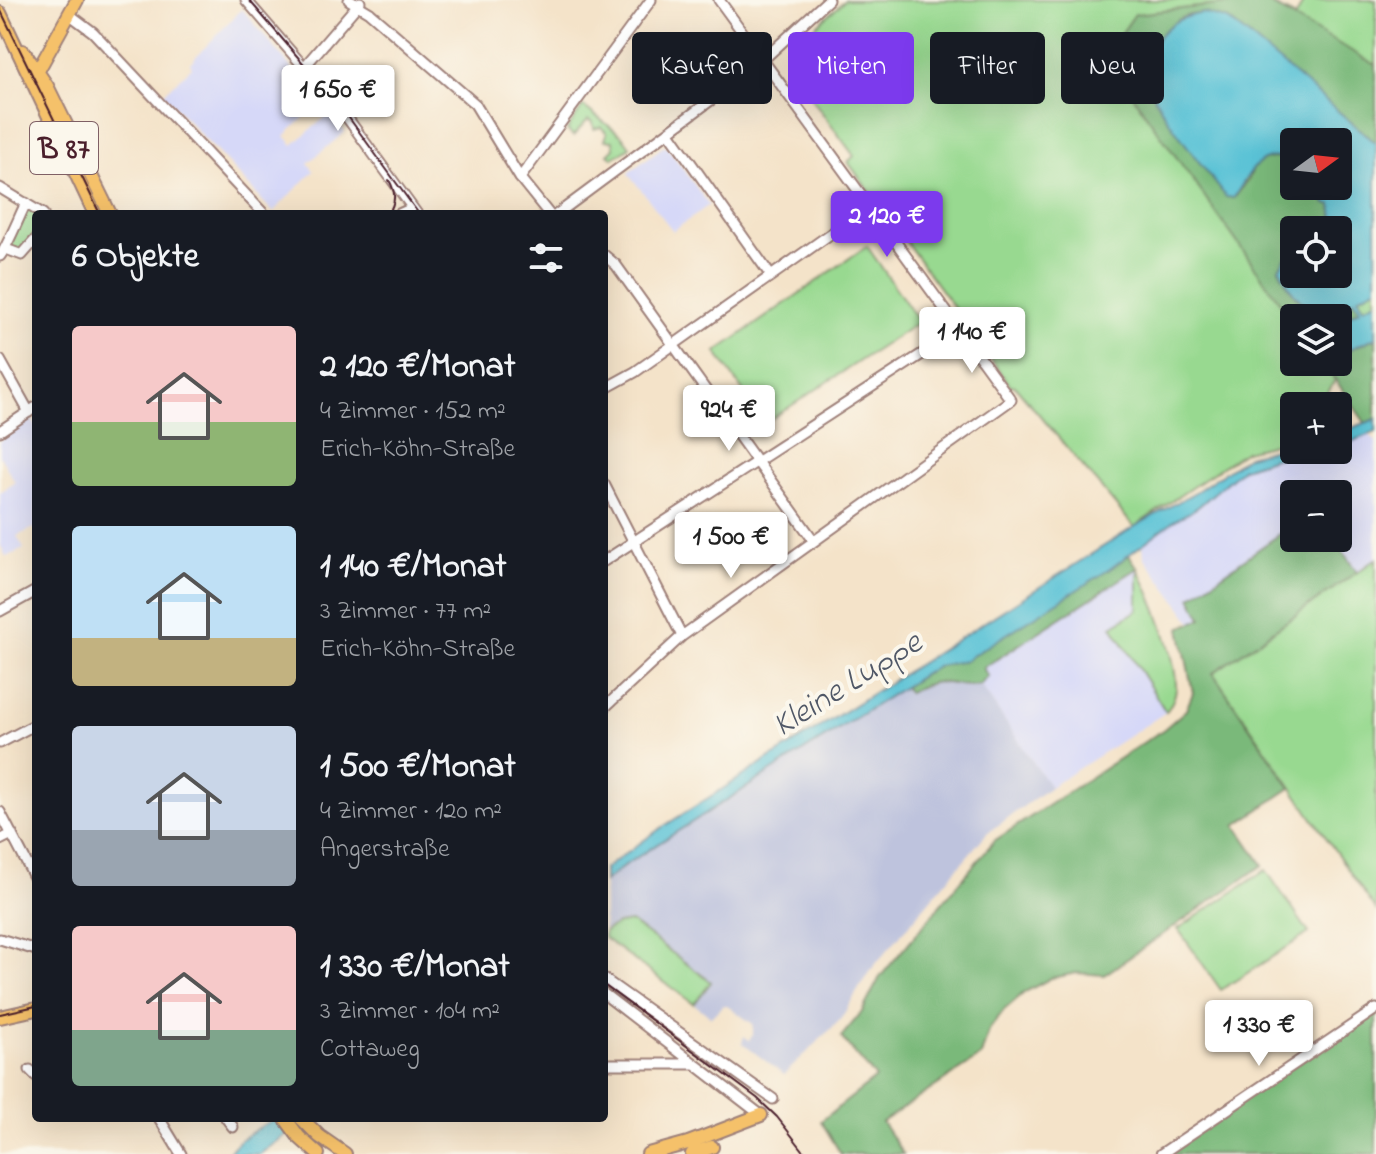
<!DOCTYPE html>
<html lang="de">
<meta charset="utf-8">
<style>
body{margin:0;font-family:"Indie Flower",sans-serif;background:#20242c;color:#f1f3f6;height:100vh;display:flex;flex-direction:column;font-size:30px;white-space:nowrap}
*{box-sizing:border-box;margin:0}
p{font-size:26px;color:#9ea1a6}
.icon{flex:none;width:44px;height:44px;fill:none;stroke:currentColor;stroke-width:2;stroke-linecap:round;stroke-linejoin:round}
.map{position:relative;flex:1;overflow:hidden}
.panel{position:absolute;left:32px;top:210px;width:576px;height:912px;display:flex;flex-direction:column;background:#171b24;border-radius:8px;box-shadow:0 8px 32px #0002}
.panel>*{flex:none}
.top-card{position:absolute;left:632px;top:32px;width:624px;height:72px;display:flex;gap:16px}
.needle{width:52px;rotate:75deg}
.tools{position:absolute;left:1280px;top:128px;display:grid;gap:16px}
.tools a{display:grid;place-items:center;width:72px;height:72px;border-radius:8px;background:#171b24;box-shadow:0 8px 32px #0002;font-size:40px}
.price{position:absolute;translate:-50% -68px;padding:0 18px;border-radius:8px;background:#fff;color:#222;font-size:26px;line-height:52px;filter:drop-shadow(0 2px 4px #0008)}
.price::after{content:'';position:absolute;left:50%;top:48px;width:24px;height:18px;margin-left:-12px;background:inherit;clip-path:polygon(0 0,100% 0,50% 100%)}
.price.selected{background:#7c3aed;color:#fff}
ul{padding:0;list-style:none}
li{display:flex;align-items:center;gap:24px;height:200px;padding:0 40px}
li span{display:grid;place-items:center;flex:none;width:224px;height:160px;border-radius:8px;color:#555}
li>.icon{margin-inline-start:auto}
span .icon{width:96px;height:96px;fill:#fffc;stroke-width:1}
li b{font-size:34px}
h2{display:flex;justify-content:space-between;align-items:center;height:96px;padding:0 40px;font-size:34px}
.chip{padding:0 28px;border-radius:8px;background:#171b24;box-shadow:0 8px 32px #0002;font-size:28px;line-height:72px}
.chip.selected{background:#7c3aed;color:#fff}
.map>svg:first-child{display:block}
.built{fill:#d6d8f8}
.industrial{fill:#bec3dd}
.green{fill:#98d990;stroke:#717c5e;stroke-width:2;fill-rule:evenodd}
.forest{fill:#7ab97a;stroke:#626c52;stroke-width:2}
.water{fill:#5ac2d6;stroke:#527080;stroke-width:2}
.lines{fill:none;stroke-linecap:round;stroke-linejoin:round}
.minor-casing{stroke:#9f817a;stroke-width:13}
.major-casing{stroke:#9f817a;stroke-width:16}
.minor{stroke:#fff;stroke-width:9}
.major{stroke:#f5c16b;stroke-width:12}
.tram{stroke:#4a1f2b;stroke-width:2}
.labels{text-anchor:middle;stroke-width:8;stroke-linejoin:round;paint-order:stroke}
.shield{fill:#fbf7ec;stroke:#7f6065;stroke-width:2}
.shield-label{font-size:30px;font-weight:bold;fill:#4a1f2b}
.water-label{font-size:34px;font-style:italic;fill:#505867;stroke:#fbf7ec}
</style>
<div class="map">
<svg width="1376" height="1154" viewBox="0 0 1376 1154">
<rect width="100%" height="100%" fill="#fbf7ec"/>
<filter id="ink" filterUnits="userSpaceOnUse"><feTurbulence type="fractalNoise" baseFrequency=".0125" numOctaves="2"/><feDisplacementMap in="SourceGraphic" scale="16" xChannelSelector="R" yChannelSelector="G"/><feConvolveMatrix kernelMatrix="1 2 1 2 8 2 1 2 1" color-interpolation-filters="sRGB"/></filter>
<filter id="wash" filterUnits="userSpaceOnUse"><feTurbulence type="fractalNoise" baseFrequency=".006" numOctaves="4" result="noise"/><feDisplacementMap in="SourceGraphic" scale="32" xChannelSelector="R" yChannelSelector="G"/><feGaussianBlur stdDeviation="1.8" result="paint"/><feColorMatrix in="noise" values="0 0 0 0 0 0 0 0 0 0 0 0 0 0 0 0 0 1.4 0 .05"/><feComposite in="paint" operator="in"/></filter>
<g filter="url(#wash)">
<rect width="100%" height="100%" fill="#f4e3c9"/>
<path class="built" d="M242,9L320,102L285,136L293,145L330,113L345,132L308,163L314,171L273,212L163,94L192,67L190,63Z
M664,146L667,147L709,205L673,231L628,173Z
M31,418L36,426V530L34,528L17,536L24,549L6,557L0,544V493L15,482L0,456V440Z
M1370,435L1376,442V559L1357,572L1333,538H1338V494H1294V524L1191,597L1202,619L1193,623L1144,557L1143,544L1172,522L1198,507L1243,468L1277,457L1338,450V447Z
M1129,555L1138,568V610L1113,626L1166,712L1050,787L964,661Z"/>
<path class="industrial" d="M964,661L1050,787L987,833L869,972L840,1020L784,1075L742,1043L744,1036L749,1040L753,1035V1024L727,1006L723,1005L711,1017L694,1004L710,981L631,922L618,924L604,931V882L628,863L937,666Z"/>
<path class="green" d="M845,0H1262L1296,17L1304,0H1376V343L1338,361V318H1294V362H1335L1326,367L1335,380L1320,406H1294V439L1245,451L1134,527L1015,386L1010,385L848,162L854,156L801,84L824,64L801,39ZM1294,142H1338V186H1294ZM1294,230H1338V274H1294Z
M583,106L622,136L630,147L613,158L608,154L614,148L613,141L605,140L607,133L601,127L594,129L593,122L588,120L573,136L567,130Z
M26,203L36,214V239L25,253L6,249Z
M867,246L919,322L765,423L716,352Z
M1376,559V910L1213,673Z
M1138,568C1153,598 1177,655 1176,689C1175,697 1171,705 1166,712L1112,626L1138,610Z
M1266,870L1309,933L1221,990L1178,929Z
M631,922L711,982L694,1004L604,938V931L618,924Z"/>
<path class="forest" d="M1262,0L1376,65V143L1228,20C1193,10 1178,11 1158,43C1149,58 1144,67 1149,84L1234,198L1249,179L1254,165C1267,156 1280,156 1294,163V186H1318L1326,203L1332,204L1335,226L1327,230H1294V252L1285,259L1279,268C1297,305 1315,319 1354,300L1360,310L1338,320L1294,318V322L1105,57L1135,14Z
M1376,337V419L1366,424L1323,362H1338V355Z
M1294,524V538H1333L1357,572L1213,673L1291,788L1236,825L1263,865L1104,975L1077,973L1051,978L1025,992L1004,1010L989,1030L981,1056L882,1122L903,1154H841L821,1121L876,1078L841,1037L862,1012L880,977L994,841L1164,729L1186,710L1193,693L1180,628L1202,618L1191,597Z
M1129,555L1138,568L983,668L988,676L980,685C948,690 944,671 909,693L904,687L937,666L964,661Z
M1376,1010V1154H1161Z"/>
<path class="water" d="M1204,13L1228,20L1245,33L1376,143V288L1358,297L1364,307L1376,301V337L1338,355V320L1360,310L1354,300C1312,317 1299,309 1279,268L1285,259L1294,252V274H1338V230H1327L1335,226L1332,204H1326L1318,186H1338V142H1294V163C1261,145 1249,174 1234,198L1226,197C1207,171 1153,107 1147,79C1144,62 1150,46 1161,34C1173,20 1186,16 1204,13Z
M1376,419V432L1338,447V433Z
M1294,444V450H1321L1277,457L1243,468L1198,507L1172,522L1110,569L964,661L937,666L628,863L604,882V869L661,828L1134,527L1197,491L1248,456Z
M275,1118H309L260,1154H227L241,1139Z"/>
</g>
<g filter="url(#ink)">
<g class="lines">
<g class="minor-casing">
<path id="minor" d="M246,0L343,112L417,214
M349,0L369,12L475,104L520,178L549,214
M69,14L93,32L264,214
M305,66L360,2
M669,132L771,276
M520,178L651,0
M0,188L43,214
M399,214L412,208
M557,214L753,69L828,0
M6,249L22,255L36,239
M604,255L616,265L814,541
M0,256C6,249 20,215 26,203
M0,360L29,412
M604,389L635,372L870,206
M0,431L36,407
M604,484L682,636
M604,561L959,330
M0,611L36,591
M604,708L682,636L1011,400L719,0
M0,743L36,724
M0,812L36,881
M0,840L12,834
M0,939L36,950
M604,979L773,1099
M604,994L761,1115
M604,1064H695
M30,1070L36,1076
M159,1118L181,1154
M226,1118L233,1127
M1161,1154L1376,1009"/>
</g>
<g class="major-casing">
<path id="major" d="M0,13L95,214
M23,51L47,86L110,214
M35,76L77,0
M0,1017L36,1009
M285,1118L299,1137L318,1154
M301,1118L319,1136L345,1154
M648,1154L688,1143L761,1115
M692,1154L712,1147"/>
</g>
<use href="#minor" class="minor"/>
<use href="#major" class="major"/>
<path class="tram" d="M249,0L344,111L419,214
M0,9L100,214
M388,214C396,202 396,192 389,180
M604,985L757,1098L777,1117L806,1154
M0,1014L36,1006"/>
</g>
</g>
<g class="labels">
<rect class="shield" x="30" y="122" width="68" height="52" rx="6"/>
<g class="shield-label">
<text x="64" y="158">B 87</text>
</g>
<g class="water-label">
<text transform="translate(846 682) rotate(-32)" y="12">Kleine Luppe</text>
</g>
</g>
</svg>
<div class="tools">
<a><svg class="needle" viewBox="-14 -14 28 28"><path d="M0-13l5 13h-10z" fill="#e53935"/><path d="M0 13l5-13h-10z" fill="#9ea1a6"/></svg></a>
<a><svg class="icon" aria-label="locate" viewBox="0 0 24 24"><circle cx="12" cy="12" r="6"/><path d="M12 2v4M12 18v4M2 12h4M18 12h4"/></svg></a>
<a><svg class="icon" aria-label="layers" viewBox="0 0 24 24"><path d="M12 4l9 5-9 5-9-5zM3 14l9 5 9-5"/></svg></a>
<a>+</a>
<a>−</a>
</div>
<b class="price" style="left:338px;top:133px">1 650 €</b>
<b class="price selected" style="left:887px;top:259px">2 120 €</b>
<b class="price" style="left:972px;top:375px">1 140 €</b>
<b class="price" style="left:729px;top:453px">924 €</b>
<b class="price" style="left:731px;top:580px">1 500 €</b>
<b class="price" style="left:1259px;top:1068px">1 330 €</b>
<div class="top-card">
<a class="chip">Kaufen</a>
<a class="chip selected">Mieten</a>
<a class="chip">Filter</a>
<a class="chip">Neu</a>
</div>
<section class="panel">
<h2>6 Objekte<svg class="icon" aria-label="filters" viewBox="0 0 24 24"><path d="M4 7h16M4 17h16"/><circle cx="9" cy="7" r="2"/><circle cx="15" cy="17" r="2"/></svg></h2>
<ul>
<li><span style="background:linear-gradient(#f6c9c9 60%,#8fb573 0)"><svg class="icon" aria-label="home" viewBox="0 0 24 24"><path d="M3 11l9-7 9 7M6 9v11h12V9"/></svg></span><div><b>2 120 €/Monat</b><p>4 Zimmer · 152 m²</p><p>Erich-Köhn-Straße</p></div></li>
<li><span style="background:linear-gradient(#bfe0f5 70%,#c2b280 0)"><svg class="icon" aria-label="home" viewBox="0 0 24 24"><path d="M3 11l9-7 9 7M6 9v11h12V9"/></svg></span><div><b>1 140 €/Monat</b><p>3 Zimmer · 77 m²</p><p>Erich-Köhn-Straße</p></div></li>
<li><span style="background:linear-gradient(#c9d6e8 65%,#9aa5b1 0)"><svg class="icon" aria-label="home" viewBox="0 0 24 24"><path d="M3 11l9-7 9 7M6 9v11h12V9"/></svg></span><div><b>1 500 €/Monat</b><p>4 Zimmer · 120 m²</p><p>Angerstraße</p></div></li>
<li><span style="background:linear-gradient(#f6c9c9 65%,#7fa58c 0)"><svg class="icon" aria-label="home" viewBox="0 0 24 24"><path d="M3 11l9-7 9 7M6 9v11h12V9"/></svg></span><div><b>1 330 €/Monat</b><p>3 Zimmer · 104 m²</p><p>Cottaweg</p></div></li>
</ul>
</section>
</div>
